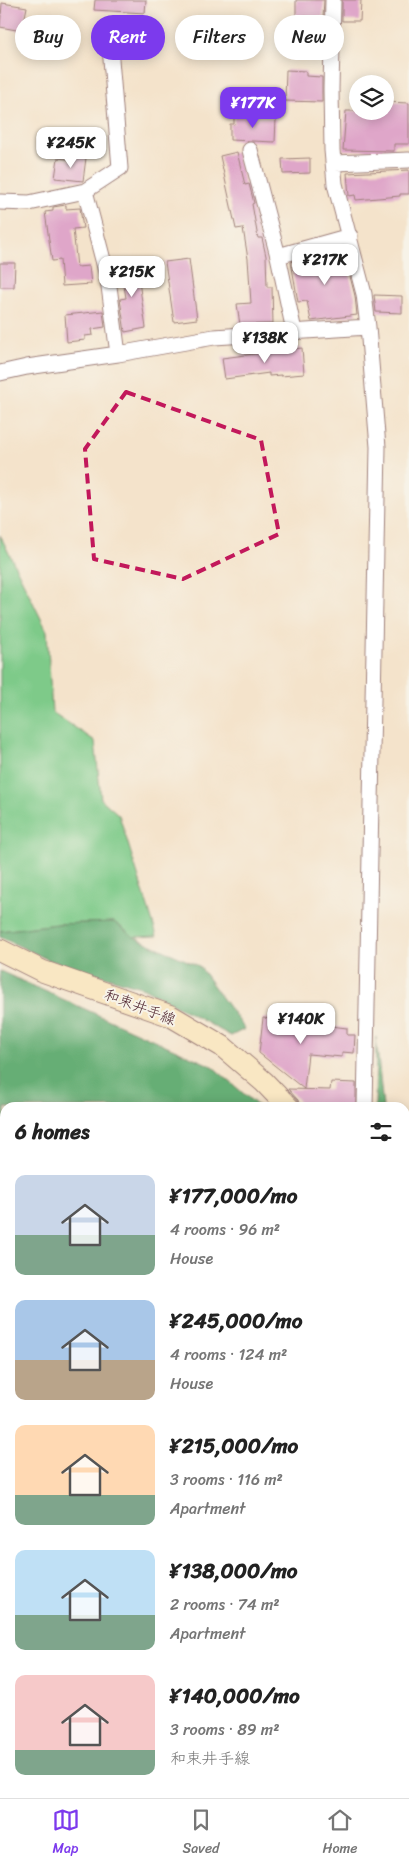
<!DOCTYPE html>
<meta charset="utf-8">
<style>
body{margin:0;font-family:Sriracha,"Klee One",sans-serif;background:#f2f2f2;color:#222;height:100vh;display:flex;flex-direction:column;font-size:19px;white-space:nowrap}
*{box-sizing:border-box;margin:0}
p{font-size:16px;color:#767676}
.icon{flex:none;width:28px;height:28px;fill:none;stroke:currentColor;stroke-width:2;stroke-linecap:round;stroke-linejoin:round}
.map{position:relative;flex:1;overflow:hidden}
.side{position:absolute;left:0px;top:1102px;width:410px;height:696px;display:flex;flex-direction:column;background:#fff;border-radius:15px 15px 0 0;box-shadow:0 2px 12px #0003}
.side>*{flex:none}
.hud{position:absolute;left:15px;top:15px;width:380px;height:45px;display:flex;gap:10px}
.buttons{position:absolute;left:349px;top:75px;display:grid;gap:10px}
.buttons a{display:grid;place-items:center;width:45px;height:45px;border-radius:50%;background:#fff;box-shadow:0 2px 12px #0003;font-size:25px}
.price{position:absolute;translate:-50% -42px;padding:0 11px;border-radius:10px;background:#fff;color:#222;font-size:16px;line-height:32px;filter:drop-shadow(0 1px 2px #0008)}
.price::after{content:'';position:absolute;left:50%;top:30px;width:15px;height:11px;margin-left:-8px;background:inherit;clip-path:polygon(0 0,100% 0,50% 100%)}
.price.selected{background:#7c3aed;color:#fff}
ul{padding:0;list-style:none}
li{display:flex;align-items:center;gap:15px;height:125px;padding:0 15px}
li span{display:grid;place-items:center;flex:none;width:140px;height:100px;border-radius:10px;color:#555}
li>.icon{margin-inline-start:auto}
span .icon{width:60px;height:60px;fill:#fffc;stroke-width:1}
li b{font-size:21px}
h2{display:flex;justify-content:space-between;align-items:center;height:60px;padding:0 15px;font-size:21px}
.chip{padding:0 18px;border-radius:22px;background:#fff;box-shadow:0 2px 12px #0003;font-size:18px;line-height:45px}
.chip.selected{background:#7c3aed;color:#fff}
.tabs{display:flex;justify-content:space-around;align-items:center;height:70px;border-top:1px solid #e0e0e0;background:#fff;font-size:14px;color:#767676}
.tabs a{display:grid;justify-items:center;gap:2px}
.tabs .selected{color:#7c3aed}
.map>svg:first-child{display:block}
.green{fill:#7eca89;stroke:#64745a}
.forest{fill:#66ae75;stroke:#586650}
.building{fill:#dfa6c9}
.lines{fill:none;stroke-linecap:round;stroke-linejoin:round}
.minor-casing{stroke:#9f817b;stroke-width:17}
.secondary-casing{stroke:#9f817b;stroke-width:23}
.minor{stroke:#fff;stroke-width:15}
.secondary{stroke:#f9e7c3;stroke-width:21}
.marked{fill:none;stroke:#c2185b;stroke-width:4;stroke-dasharray:10 6;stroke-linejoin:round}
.labels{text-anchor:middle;stroke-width:4;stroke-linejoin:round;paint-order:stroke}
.street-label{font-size:15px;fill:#4a1f2b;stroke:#f7f3e8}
</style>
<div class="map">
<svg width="409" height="1798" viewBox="0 0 409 1798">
<rect width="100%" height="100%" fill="#f7f3e8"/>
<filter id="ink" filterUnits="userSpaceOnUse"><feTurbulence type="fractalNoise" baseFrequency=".02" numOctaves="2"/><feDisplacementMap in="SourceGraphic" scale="10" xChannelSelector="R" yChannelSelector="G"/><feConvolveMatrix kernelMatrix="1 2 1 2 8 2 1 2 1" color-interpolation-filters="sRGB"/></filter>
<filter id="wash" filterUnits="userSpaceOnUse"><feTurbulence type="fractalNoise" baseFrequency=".0096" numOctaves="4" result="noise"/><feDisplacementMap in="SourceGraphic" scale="20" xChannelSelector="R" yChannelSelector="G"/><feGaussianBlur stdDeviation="1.12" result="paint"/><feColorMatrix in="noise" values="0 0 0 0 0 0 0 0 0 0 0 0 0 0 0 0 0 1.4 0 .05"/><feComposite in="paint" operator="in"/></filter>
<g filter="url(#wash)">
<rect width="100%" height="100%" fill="#f4e3cb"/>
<path class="green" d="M0,535L47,631L52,712L95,741L101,799L119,815L157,936L134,937L114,922L58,924L0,931Z
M0,1401L5,1409V1518L0,1538Z
M0,1607L5,1608V1741L0,1740Z"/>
<path class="forest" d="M114,922L134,937L199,966L245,1029L231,1036L144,988L49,960L0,937V931L58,924Z
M0,971L212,1066L259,1107L5,1108V1409L0,1401Z
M376,1037L383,1107H375Z
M405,1206L409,1214V1317L405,1319Z
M405,1431L409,1446V1798H213L214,1794H405Z"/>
<g id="blocks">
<path class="building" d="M95,0H146L145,13L94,10Z
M296,0H324L323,17L296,16Z
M342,0H361L360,21H342Z
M2,3L27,7L22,31L0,27Z
M286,70L306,71V76L322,77V102L285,101Z
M385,102L409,103V144H394V151L343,150L346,111H385Z
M234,115L276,119L275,142L230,140V124H234Z
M237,152L245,185L249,184L254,203L252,204L258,238H262L266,256L267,287H272L273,324L240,325L237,304L251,303L248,259L243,228L236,229L220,156Z
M74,156L86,158L83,181L55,178L58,158L74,160Z
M310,158V173L283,174L282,159Z
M409,170V194H400V196L356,200L355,195L349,196L347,173Z
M66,205V209L80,208L83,228L73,229L77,267L89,266L91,284L62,286L60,260L52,261L45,212L53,211V207Z
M343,249L355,296L357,315L311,321L307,301L298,302L291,262Z
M138,259L141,274L138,275L146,328L125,332L120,299L126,298L121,267L125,266L124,261Z
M189,259L197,319L174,322L165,262Z
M0,263H15L14,287H0Z
M374,295L402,296V313L376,312Z
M103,311L105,327L92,329L93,335L85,336V340L67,342L65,315Z
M302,348L304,374L281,376V375L269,376V373L225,379L222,358Z
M263,1018L347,1028V1035H355L354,1053L342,1052V1057L308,1054L304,1089L259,1053Z
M331,1082L356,1083V1108H301L298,1100L288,1089L330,1090Z"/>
</g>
</g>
<g filter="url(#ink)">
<use href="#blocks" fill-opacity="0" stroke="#9f817b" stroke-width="1"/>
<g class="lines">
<g class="minor-casing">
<path id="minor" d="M333,0L331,89L332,150L335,184L364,294L368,327L378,447L365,1108
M109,35L120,168L85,191L108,279L118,354
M250,150L278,256L294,331
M335,163L409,160
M0,202L29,203L85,191
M278,256L350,236
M0,373L27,367L118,354L214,337L368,327
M0,1407L5,1414
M297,1798L299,1794"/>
</g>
<g class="secondary-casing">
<path id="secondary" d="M0,950L42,971L171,1016L222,1046L264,1082L289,1108
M405,1377L409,1391"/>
</g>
<use href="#minor" class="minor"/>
<use href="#secondary" class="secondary"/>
</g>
</g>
<path class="marked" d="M126,392L261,440L279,534L183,579L94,559L85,449Z"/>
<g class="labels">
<g class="street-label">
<text transform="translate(140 1007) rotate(21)" y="5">和束井手線</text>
</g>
</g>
</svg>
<div class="buttons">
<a><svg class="icon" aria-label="layers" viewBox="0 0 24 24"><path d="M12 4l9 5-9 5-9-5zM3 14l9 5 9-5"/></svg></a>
</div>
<b class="price selected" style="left:253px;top:129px">¥177K</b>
<b class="price" style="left:71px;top:169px">¥245K</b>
<b class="price" style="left:325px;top:286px">¥217K</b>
<b class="price" style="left:132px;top:298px">¥215K</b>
<b class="price" style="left:265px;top:364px">¥138K</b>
<b class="price" style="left:301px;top:1045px">¥140K</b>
<div class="hud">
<a class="chip">Buy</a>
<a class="chip selected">Rent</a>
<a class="chip">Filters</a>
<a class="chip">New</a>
</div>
<section class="side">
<h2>6 homes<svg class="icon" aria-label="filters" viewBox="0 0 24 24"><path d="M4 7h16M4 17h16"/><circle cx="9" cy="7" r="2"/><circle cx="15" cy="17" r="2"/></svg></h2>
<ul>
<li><span style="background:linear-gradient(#c9d6e8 60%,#7fa58c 0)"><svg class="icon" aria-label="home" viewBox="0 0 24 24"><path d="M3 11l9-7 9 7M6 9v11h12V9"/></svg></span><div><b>¥177,000/mo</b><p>4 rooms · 96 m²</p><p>House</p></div></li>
<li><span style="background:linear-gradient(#a9c7e8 60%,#b9a48a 0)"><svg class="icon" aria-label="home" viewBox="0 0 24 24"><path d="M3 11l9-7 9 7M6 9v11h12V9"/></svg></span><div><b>¥245,000/mo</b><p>4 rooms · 124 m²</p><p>House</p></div></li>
<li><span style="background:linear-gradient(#ffd9b3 70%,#7fa58c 0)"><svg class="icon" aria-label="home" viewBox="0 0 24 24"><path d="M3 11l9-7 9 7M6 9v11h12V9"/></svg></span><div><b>¥215,000/mo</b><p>3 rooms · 116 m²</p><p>Apartment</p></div></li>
<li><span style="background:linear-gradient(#bfe0f5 65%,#7fa58c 0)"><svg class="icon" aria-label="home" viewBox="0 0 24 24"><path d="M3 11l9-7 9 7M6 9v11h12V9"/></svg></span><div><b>¥138,000/mo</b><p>2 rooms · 74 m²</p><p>Apartment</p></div></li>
<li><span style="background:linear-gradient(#f6c9c9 75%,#7fa58c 0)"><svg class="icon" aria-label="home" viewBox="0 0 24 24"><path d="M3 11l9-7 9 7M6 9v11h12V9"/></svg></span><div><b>¥140,000/mo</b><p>3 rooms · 89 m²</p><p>和束井手線</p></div></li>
</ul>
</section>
</div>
<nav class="tabs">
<a class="selected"><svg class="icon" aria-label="map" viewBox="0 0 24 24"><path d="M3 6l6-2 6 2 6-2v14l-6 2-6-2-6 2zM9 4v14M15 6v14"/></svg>Map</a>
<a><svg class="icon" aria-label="saved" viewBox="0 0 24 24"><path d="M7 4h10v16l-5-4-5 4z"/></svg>Saved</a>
<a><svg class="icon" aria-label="home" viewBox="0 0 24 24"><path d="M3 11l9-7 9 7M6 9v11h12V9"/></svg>Home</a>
</nav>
